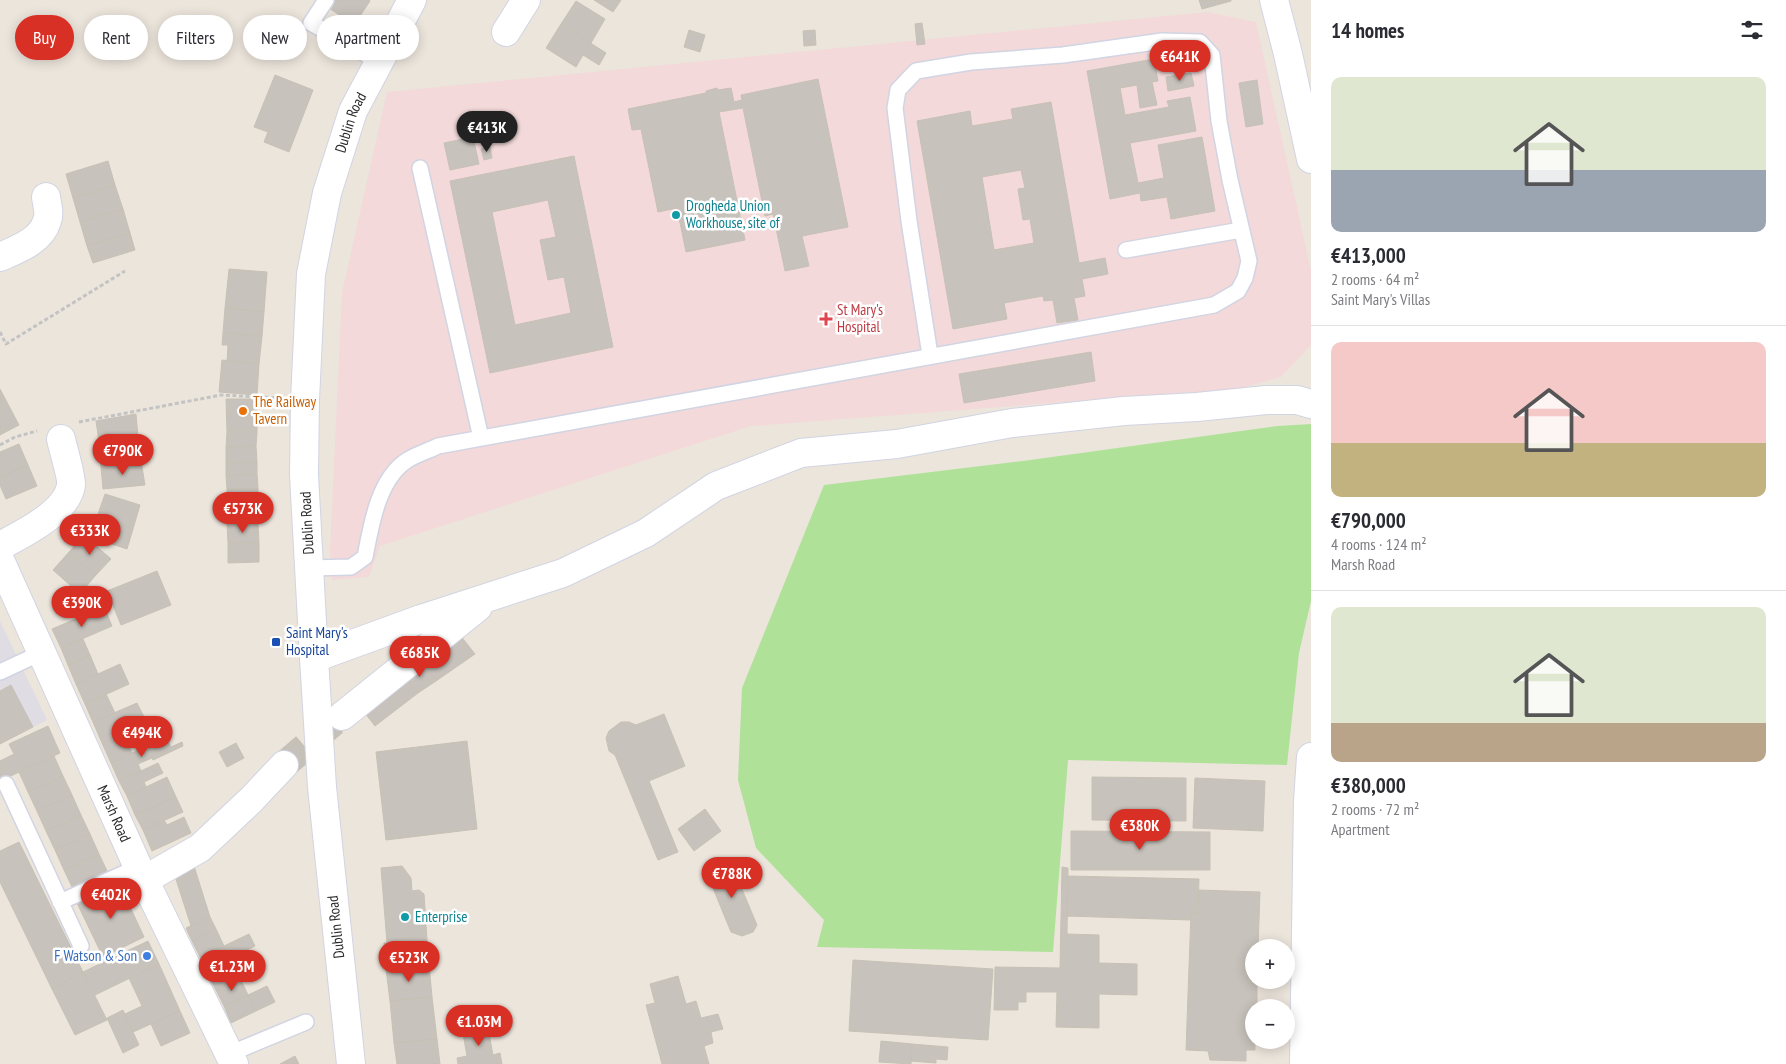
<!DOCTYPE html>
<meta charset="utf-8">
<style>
body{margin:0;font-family:"PT Sans Narrow",sans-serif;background:#f2f2f3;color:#2b2b33;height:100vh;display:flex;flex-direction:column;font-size:19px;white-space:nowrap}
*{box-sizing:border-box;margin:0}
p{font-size:16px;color:#7c7c81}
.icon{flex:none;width:28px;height:28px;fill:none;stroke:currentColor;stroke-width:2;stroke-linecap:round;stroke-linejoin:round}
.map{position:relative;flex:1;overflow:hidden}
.sheet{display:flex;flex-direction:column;background:#fff;width:475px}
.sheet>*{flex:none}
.hud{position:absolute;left:15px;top:15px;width:475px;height:45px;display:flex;gap:10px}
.buttons{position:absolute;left:1245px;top:939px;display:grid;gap:10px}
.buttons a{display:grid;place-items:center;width:50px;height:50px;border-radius:50%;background:#fff;box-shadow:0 2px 12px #0003;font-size:25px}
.price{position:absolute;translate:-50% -42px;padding:0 11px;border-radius:18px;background:#d93025;color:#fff;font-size:16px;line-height:32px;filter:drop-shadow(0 1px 2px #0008)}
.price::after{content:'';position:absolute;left:50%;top:30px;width:15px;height:11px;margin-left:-8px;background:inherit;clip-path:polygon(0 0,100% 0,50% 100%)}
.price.active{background:#222;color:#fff}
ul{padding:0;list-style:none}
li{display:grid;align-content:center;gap:10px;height:265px;padding:0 20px}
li+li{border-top:1px solid #e1e1e2}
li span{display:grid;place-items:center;height:155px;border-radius:10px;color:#555}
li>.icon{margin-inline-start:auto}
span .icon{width:90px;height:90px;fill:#fffc;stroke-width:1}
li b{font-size:21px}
h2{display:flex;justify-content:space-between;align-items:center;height:60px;padding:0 20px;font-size:21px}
.tag{padding:0 18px;border-radius:22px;background:#fff;box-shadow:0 2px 12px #0003;font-size:18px;line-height:45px}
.tag.active{background:#d93025;color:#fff}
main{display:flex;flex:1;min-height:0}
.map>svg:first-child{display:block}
.industrial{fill:#dfdce4}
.medical{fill:#f3d9d9}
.green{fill:#afe298}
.building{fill:#c7c2bb;stroke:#c7c1b5;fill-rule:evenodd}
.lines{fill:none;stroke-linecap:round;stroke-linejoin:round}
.street-tunnel{stroke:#c5c0b8;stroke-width:28;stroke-dasharray:28 14;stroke-linecap:butt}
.lane-casing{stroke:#d1d4e2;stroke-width:18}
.street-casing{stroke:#d1d4e2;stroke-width:30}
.secondary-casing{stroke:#d1d4e2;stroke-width:30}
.path{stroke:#c3c3c3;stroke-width:3;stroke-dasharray:4 2.5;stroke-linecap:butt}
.lane{stroke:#fff;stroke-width:15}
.street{stroke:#fff;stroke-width:28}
.secondary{stroke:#fff;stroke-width:28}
.culture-dot{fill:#0f9aa8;stroke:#fff;stroke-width:2}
.health-dot{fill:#e0444e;stroke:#fff;stroke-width:2}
.food-dot{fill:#e8710a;stroke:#fff;stroke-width:2}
.transit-dot{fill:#1a4fb4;stroke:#fff;stroke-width:2}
.shop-dot{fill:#3f7fe0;stroke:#fff;stroke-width:2}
.labels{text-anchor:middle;stroke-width:5;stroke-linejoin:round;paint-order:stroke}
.street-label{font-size:15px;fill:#2a2a2a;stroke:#fff}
.culture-label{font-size:15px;fill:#0d838f;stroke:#fff;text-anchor:start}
.health-label{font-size:15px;fill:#be3a42;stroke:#fff;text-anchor:start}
.food-label{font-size:15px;fill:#c56008;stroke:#fff;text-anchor:start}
.transit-label{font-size:15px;fill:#164399;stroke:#fff;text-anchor:start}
.shop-label{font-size:15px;fill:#366cbe;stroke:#fff;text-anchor:end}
</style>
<main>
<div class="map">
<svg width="1311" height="1064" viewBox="0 0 1311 1064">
<rect width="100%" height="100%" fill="#ece5dc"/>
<path class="industrial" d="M0,621L47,720L0,744Z"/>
<path class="medical" d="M1207,12L1256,22L1311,270V345L1281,377L1237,389L751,426L380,546L369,577L332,580L330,551L342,293L387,92Z"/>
<path class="green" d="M1311,424V601L1299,653L1287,765L1068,760L1053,952L817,947L824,920L756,848L738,780L742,688L824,485L1023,461L1278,426Z"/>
<path class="building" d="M317,0H369L370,1L354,25Z
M594,0H621L613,12Z
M1199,0H1231V1L1202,9Z
M576,1L605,19L591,43L561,24Z
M922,23L925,44L917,45L915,24Z
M561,24L606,53L599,65L583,55L576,67L546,48Z
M689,30L705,35L700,52L684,47Z
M815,30L816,45L804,46L803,31Z
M1154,59L1158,81L1152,82L1157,105L1140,108L1137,85L1120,88L1125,115L1169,107L1167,101L1190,97L1196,131L1130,143L1138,183L1164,178L1158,145L1202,137L1215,211L1171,219L1167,197L1141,201L1140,193L1110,199L1087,71Z
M1191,73L1194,86L1168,91L1166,77Z
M275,75L313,90L289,152L264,142L268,132L254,127Z
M818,79L848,227L802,236L809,266L785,271L773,214L765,216L743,108L719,112L745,240L686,252L677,208L658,212L641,129L632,130L628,109L706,93V91L717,88L718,90L731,88L734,102L742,100L741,95Z
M1257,80L1263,124L1246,127L1239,83Z
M1051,102L1079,263L1105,258L1108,274L1082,279L1085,296L1074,298L1078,320L1057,323L1053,300L1044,301L1043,296L1004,303L1007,319L953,329L917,121L970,111L972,126L1013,119L1011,109ZM1021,170L1025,188L1018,189L1023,220L1030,219L1034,243L994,250L982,177Z
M473,137L479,164L450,170L444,143Z
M490,147L492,158L484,160L481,149Z
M574,156L613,347L490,373L450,181ZM548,200L556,237L540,240L548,280L564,277L571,313L515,325L492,212Z
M108,161L115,185L73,198L66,174Z
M115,185L123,209L80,222L73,198Z
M123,209L130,233L87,246L80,222Z
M130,233L135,250L93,263L87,246Z
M229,269L267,272L264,312L225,308Z
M225,308L264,312L262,336L223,333Z
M223,333L262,336L259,364L227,361L228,345H222Z
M1091,352L1095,381L964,403L959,374Z
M222,360L259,364L257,395L219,392Z
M0,389L19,425L0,435Z
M226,399H257V432H227Z
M136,414L138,437L99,442L96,421Z
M227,432H257L256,446L226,447Z
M138,437L141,461L101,467L99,442Z
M19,444L28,465L0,477V452Z
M256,446L257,462L226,463V447Z
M141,461L145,485L103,489L101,467Z
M257,462V474L226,475V463Z
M28,465L37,486L6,499L0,485V477Z
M257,474L258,488L227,489L226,475Z
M258,488V507L227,508V489Z
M105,494L140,505L133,529L97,517Z
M258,507V524L227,525V508Z
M97,517L133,529L127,549L91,537Z
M258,524L259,543H228L227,525Z
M84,535L111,559L95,576L69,552Z
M228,543H259V562L228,563Z
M69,552L95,576L80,594L53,570Z
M157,571L171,605L121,625L107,591Z
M104,607L112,626L61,648L52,629Z
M460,635L475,654L436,681L423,662Z
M83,639L90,655L68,665L61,648Z
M90,655L98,674L76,684L68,665Z
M423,662L436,681L418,693L404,675Z
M120,664L129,684L85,704L76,684Z
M404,675L418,693L375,726L361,708Z
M11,685L33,727L0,744V691Z
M106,694L115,713L93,722L85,704Z
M137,703L147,723L102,743L93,722Z
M664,714L685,766L649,781L678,852L658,860L615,755L609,751L606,738L609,731L621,722H629L636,725Z
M48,726L60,753L0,781V761L14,754L9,744Z
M123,734L132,753L111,763L102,743Z
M166,737L171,747L182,742L183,746L153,760L152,758L138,764L141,771L119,781L111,763Z
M467,741L477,829L386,840L376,752Z
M236,743L244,758L227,767L219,752Z
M54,756L63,776L28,792L19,772Z
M158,763L163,773L144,782L146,787L127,796L119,781Z
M63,776L72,795L37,811L28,792Z
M167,777L176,797L135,815L127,796Z
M1092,777L1186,778V821L1092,820Z
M1195,778L1265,781L1263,831L1193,828Z
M72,795L81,815L46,831L37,811Z
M176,797L183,812L143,830L135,815Z
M705,809L721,831L694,851L678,829Z
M81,815L90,834L55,850L46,831Z
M184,817L191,833L152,851L143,830L164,820L167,825Z
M1071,831L1210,832V870H1071Z
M90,834L99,854L64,870L55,850Z
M19,842L83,972L52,989L0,882V851Z
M99,854L108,873L73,889L64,870Z
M730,861L757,925L753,932L742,936L731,932L706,871Z
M194,866L210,917L191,926L174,873Z
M402,866L411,878L412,891L419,890L424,894L427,940L387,943L381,868Z
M1062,867L1068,868L1067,934L1099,935V963L1137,964V995L1099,994V1028L1056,1027L1057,992H1026V1002H1018V1010H994L995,967L1060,968Z
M1068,876L1199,879L1198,913L1191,912L1190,920L1067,916Z
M119,883L144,937L103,957L77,903Z
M1198,890L1260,892L1258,948H1254V980H1257V1008H1254L1255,1050H1246V1061L1210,1060L1208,1051L1186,1050L1191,912L1198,913Z
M210,917L216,929L192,941L186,928Z
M216,929L224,946L200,957L192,941Z
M249,934L255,946L243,952L245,956L232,963L224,946Z
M427,940L429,965L386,969L384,943Z
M148,941L159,964L95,995L83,972Z
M224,946L232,963L208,974L200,957Z
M853,960L993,969L988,1040L849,1031Z
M232,963L240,978L216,990L208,974Z
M159,964L180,1011L133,1032L125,1014L142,1006L129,978Z
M429,965L432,997L390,1001L386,969Z
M83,972L107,1020L75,1035L52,989Z
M678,976L686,1004L696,1001L701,1018L718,1014L723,1029L711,1032L713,1043L704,1046L709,1064H662L646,1005L655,1003L650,984Z
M240,978L248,995L224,1006L216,990Z
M267,986L275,1002L256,1011L248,995Z
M248,995L256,1011L231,1023L224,1006Z
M432,997L437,1039L394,1043L390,1001Z
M123,1010L139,1045L123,1053L107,1018Z
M180,1011L190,1033L161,1046L151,1024Z
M487,1023L493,1055L500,1053L502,1064H458L457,1058L467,1056L462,1028Z
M437,1039L440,1064H397L394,1043Z
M881,1041L912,1044L911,1064L879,1062Z
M912,1044L948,1047L947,1060L936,1059V1063L911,1061Z
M295,1056L299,1064H280Z"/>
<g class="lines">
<path class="street-tunnel" d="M284,765L334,722"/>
<g class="lane-casing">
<path id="lane" d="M326,0L311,23L379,62
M420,168L481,438
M1126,250L1241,230
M309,568L351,567L365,557C371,526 378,480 406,461C415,455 428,451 438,446L1214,305L1238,291L1245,278L1249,261L1230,180L1219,121L1212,55L1200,42L1162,41L1063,55L971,62L916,71L898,90L895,108L909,221L930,355
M0,672L43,652
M6,784L81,946
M60,902L138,867
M229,1054L306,1022"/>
</g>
<g class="street-casing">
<path id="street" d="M1274,0L1288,54L1311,159
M506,32L526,0
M0,257C18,249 41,241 47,221C50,214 47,204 46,197
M0,546C22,534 67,513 71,485C72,477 63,449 61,439
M314,658L421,619L563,573L646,533L716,486L801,453L897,444L1012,423L1124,411L1197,407L1266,400H1297L1311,404
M342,716L478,607
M144,880L200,848L251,800L284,765
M1304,1064L1308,801L1311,757"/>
</g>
<g class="secondary-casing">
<g id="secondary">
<path id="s1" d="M0,560L138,867L234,1064"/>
<path id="s2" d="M351,1064L322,787L314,658L304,475L305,400L311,274L327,193L353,111L412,0"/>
</g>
</g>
<path class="path" d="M0,332L6,344L125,271
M79,422L221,395L280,398
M0,445L15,437L37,431"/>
<use href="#lane" class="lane"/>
<use href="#street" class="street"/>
<use href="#secondary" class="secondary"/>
</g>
<g class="culture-dot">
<circle cx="676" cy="215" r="5"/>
<circle cx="405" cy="917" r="5"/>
</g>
<path class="health-dot" d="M823.5 311.5h5v5h5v5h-5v5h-5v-5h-5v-5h5z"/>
<circle class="food-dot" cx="243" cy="411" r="5"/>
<rect class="transit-dot" x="271" y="637" width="10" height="10" rx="2.5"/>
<circle class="shop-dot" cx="147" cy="956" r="5"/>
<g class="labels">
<g class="street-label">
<text dy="5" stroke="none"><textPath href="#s2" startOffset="949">Dublin Road</textPath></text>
<text transform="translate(307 523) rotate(-93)" y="5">Dublin Road</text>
<text dy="5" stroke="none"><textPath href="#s1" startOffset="278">Marsh Road</textPath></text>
<text transform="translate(336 927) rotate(-96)" y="5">Dublin Road</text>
</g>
<g class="culture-label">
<text x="686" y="211">Drogheda Union<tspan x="686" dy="17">Workhouse, site of</tspan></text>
<text x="415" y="922">Enterprise</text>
</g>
<g class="health-label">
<text x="837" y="315">St Mary's<tspan x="837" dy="17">Hospital</tspan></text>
</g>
<g class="food-label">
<text x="253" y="407">The Railway<tspan x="253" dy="17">Tavern</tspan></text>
</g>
<g class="transit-label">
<text x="286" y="638">Saint Mary's<tspan x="286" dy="17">Hospital</tspan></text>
</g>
<g class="shop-label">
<text x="137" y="961">F Watson &amp; Son</text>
</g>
</g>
</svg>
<div class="buttons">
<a>+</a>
<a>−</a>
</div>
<b class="price" style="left:1180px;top:82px">€641K</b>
<b class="price active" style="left:487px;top:153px">€413K</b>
<b class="price" style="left:123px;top:476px">€790K</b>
<b class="price" style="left:243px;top:534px">€573K</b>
<b class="price" style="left:90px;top:556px">€333K</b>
<b class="price" style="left:82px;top:628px">€390K</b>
<b class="price" style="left:420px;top:678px">€685K</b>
<b class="price" style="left:142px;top:758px">€494K</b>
<b class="price" style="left:1140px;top:851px">€380K</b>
<b class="price" style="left:732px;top:899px">€788K</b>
<b class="price" style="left:111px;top:920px">€402K</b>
<b class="price" style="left:409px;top:983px">€523K</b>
<b class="price" style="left:232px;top:992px">€1.23M</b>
<b class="price" style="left:479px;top:1047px">€1.03M</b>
<div class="hud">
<a class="tag active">Buy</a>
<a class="tag">Rent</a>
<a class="tag">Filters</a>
<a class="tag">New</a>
<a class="tag">Apartment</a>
</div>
</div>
<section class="sheet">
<h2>14 homes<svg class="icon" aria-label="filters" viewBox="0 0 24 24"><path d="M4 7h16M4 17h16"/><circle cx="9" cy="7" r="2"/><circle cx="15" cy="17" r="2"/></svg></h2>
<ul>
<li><span style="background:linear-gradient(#dfe7d0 60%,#9aa5b1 0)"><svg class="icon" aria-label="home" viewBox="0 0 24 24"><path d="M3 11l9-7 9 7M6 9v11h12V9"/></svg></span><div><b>€413,000</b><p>2 rooms · 64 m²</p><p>Saint Mary's Villas</p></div></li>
<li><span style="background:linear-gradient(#f6c9c9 65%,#c2b280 0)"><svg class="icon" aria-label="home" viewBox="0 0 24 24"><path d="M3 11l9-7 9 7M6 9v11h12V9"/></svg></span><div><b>€790,000</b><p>4 rooms · 124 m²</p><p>Marsh Road</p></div></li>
<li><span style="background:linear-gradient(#dfe7d0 75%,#b9a48a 0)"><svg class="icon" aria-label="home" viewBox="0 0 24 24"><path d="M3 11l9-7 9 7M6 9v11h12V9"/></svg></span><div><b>€380,000</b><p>2 rooms · 72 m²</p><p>Apartment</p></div></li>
</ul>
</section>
</main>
